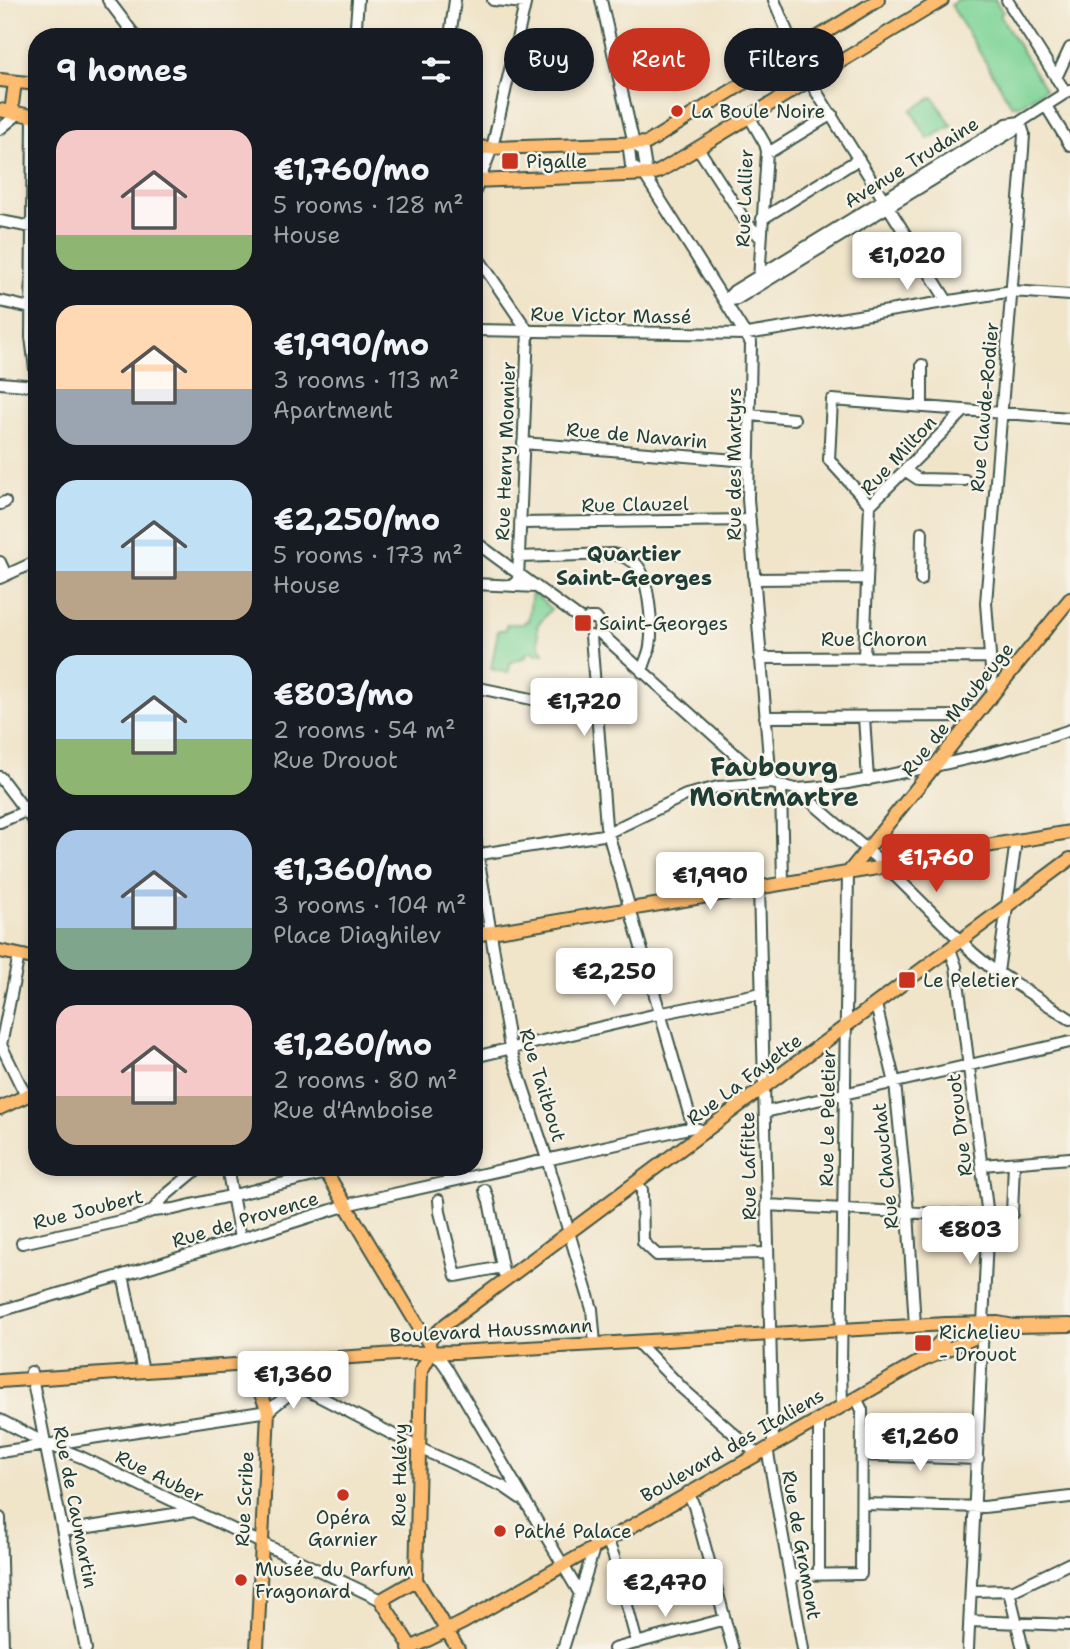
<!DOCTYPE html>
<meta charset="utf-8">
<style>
body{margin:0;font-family:"Shantell Sans",sans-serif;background:#242831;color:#f1f3f6;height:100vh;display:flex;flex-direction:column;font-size:26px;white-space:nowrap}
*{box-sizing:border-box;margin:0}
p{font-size:23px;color:#9ea1a6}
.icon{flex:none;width:38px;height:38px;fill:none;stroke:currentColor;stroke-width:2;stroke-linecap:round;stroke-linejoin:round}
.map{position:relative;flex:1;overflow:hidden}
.side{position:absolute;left:28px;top:28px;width:455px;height:1148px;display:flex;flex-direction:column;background:#171b24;border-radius:28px;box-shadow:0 4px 10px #0003}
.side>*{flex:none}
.banner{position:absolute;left:504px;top:28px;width:460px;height:63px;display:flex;gap:14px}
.price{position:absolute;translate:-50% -60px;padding:0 16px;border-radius:7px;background:#fff;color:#222;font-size:23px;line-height:46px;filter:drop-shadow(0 2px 4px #0008)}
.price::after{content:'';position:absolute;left:50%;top:42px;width:21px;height:16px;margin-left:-10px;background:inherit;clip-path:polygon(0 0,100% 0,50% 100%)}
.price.on{background:#c8321e;color:#fff}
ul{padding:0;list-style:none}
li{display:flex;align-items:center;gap:21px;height:175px;padding:0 28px}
li span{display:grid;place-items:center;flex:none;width:196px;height:140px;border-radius:21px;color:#555}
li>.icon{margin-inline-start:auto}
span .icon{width:84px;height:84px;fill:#fffc;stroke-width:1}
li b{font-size:30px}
h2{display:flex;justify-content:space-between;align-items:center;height:84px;padding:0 28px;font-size:30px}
.chip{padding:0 24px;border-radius:32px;background:#171b24;box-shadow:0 4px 10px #0003;font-size:24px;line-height:63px}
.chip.on{background:#c8321e;color:#fff}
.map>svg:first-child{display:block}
.green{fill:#7ed497;stroke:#4e8866;stroke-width:2}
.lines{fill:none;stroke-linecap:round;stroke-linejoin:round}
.minor-casing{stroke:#3e564a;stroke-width:14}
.major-casing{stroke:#3e564a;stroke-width:16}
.minor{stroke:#fff;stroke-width:10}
.major{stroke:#fdbc70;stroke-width:12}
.poi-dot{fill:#c8321e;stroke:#f7f3e8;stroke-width:2.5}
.labels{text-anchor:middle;stroke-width:5;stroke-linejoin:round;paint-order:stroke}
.poi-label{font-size:19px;fill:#1f3d34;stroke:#f7f3e8;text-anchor:start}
.street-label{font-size:19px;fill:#1f3d34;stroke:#f7f3e8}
.neighbourhood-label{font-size:21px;font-weight:bold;fill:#1f3d34;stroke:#f7f3e8}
.district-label{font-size:26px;font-weight:bold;fill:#1f3d34;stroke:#f7f3e8}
</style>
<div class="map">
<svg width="1070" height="1649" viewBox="0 0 1070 1649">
<rect width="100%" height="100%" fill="#f7f3e8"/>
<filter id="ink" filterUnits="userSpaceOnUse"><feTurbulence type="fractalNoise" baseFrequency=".0143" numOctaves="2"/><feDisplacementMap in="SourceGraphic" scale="14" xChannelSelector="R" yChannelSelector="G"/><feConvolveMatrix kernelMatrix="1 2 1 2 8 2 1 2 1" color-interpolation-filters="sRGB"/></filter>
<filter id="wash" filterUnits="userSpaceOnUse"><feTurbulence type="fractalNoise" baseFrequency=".00686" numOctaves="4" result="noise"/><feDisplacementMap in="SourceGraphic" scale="28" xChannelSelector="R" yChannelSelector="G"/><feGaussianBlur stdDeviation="1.57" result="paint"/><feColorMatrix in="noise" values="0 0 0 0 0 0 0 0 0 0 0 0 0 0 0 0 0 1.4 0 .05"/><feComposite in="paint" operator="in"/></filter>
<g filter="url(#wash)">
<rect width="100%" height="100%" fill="#f0e4c9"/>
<path class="green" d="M957,0H995L1003,12L1000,15L1045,89L1018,106L1016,104L1012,106L951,5Z
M543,62L562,65L576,73V79C563,87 539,87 532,71Z
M933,97L952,126L928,139L911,110Z
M532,592L551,609L537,626L539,644L544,653L535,654L533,651L525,654L526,657L511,662L508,673L491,669L498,630H505L507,624H524L525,621H528Z"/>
</g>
<g filter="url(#ink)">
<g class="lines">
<g class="minor-casing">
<path id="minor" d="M108,0L136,37
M493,0L525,3
M601,0L634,144
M774,0L795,51
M1007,0L1066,93
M355,37L358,0
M450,37L455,0
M616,63L665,52
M1056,78L1070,48
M809,80L947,301
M1046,106L1070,145
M749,116L765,144L767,151L759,280
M33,117L31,337L37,385
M0,129L17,115
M634,144L629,149L631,166L644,174L751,343L748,499L771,783
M634,144L643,151L646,169L644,174
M698,148L746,222L761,238
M767,151L773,150L832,114
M474,194L492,148L526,0
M762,219L859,159
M0,221L37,228
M474,252L528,331L518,580L512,586
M0,301L35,309
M725,301L737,299L1014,130L1020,122L1070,90
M725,301L734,291L1007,124L1020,122
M474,330L747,334L1012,291L1070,295
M922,365V407
M0,383L37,386
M750,415L794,419
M523,443L748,461
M906,471L918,479L965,480
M0,504L5,502
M870,505L829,460L832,400L1070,418
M520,523L750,520
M474,541L583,621
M518,557L613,554C622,556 631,559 637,565C649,578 653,629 650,646C649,654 644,663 642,672
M0,562L6,575
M0,578L37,561
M754,579L867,578
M921,580L922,532
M474,584L537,587
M583,621L588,618H596L600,623L599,632
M599,632L757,774L771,783L796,789L879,860L973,953L991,968L1070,1019
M591,636L606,826L693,1127
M864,657L870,505L965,410
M760,658L989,657
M474,687L598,713
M993,695L986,603L1023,150L1024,134L1020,122
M765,717L975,716
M864,717L868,780
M0,777L37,826
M781,786L783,883
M796,789C839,787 881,776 924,768C974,758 1022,747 1070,730
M0,822L26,811
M474,832L510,1048L547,1159L592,1309L595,1344
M474,855L603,835L686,795L718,787L771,783
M759,887L773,1444
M950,949L956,966L988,1216L968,1649
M19,955L1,1045L26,1096
M998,972L1015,848
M876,1005L895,1083L908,1212L915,1326
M474,1057L653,1015L762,993
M765,1112L1070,1042
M982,1165L1070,1158
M227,1167L240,1238
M637,1183L642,1190L643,1242L657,1255L767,1253
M485,1190L489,1201L503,1272
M439,1200L440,1212L456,1276L502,1267
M766,1205L980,1216L1012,1214L1014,1163
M152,1211L165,1196L200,1167
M22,1243L134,1218L152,1211L174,1209L327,1173
M123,1275L143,1372
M0,1311L140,1270L354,1203L693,1127L706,1132
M637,1342L683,1389L757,1454
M431,1353L441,1360L446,1367L580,1594
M279,1361L299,1386L419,1448L504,1487L520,1498
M249,1363L251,1377L258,1387
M841,1365L848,873
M841,1368L842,1405
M31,1372L86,1649
M819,1419V1575
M0,1420L47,1444L81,1457L381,1600
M767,1448L803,1649
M0,1452L268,1411L299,1386
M863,1455L978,1459
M688,1492L694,1506L733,1649
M862,1504L984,1507L1070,1497
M0,1518L3,1649
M63,1531L194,1511
M607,1539L614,1557L637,1643
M790,1575L861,1574L862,1410L856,1398
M972,1591L1014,1590L1070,1563
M1009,1591L1023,1649
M970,1621L1070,1625
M563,1649L595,1545
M614,1649L725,1619"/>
</g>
<g class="major-casing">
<path id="major" d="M0,80L37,84
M0,110L37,117
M14,113L12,105L15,82
M474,147L492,148L647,143L878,0
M474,181L652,174L660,171L942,0
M848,873L1070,599
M474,935L877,868L896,861L1070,832
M0,951L37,959
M0,1108L37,1091
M323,1167L429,1344L431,1353L421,1371L416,1580
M428,1341L446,1324L1070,859
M930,1352L945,1337L946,1324
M0,1381L411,1353L455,1352L946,1324L998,1323L1014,1326
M416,1580L458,1649
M257,1649L268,1411L258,1387L265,1371L279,1362
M409,1649L464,1622L921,1361L990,1331L1014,1326L1070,1325
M412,1649L381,1600L416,1580"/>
</g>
<use href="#minor" class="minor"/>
<use href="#major" class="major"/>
</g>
</g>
<g class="poi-dot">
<circle cx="677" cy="111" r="7"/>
<rect x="501" y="152" width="18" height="18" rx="3.5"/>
<rect x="574" y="614" width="18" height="18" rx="3.5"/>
<rect x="898" y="971" width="18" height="18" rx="3.5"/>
<rect x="914" y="1334" width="18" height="18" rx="3.5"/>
<circle cx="343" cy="1495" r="7"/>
<circle cx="500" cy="1531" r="7"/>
<circle cx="241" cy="1580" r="7"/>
</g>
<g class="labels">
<g class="poi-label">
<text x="691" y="118">La Boule Noire</text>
<text x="526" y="168">Pigalle</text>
<text x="599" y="630">Saint-Georges</text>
<text x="923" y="987">Le Peletier</text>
<text x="939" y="1339">Richelieu<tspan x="939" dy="22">- Drouot</tspan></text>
<text x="343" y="1524" text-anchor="middle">Opéra<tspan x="343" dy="22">Garnier</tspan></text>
<text x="514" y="1538">Pathé Palace</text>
<text x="255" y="1576">Musée du Parfum<tspan x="255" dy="22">Fragonard</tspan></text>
</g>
<g class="street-label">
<text transform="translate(911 162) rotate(-32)" y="7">Avenue Trudaine</text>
<text transform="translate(744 198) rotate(-88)" y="7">Rue Lallier</text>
<text transform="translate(611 315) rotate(1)" y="7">Rue Victor Massé</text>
<text transform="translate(984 407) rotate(-85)" y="7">Rue Claude-Rodier</text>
<text transform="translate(637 435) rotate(5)" y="7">Rue de Navarin</text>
<text transform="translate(505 451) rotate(-88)" y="7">Rue Henry Monnier</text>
<text transform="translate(898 455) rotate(-47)" y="7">Rue Milton</text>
<text transform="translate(734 464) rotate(-90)" y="7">Rue des Martyrs</text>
<text transform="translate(635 504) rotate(-1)" y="7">Rue Clauzel</text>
<text x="874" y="646">Rue Choron</text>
<text transform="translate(957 709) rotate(-51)" y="7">Rue de Maubeuge</text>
<text transform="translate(744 1079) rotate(-37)" y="7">Rue La Fayette</text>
<text transform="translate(543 1085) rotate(73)" y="7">Rue Taitbout</text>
<text transform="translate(827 1118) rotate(-89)" y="7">Rue Le Peletier</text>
<text transform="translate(959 1125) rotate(-97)" y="7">Rue Drouot</text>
<text transform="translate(748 1166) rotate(-91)" y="7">Rue Laffitte</text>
<text transform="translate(885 1166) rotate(-96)" y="7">Rue Chauchat</text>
<text transform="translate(88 1209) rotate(-14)" y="7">Rue Joubert</text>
<text transform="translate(245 1219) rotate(-17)" y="7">Rue de Provence</text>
<text transform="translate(491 1330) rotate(-3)" y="7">Boulevard Haussmann</text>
<text transform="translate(732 1445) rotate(-30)" y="7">Boulevard des Italiens</text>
<text transform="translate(399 1475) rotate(-89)" y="7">Rue Halévy</text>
<text transform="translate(160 1476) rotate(26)" y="7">Rue Auber</text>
<text transform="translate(244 1499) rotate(-87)" y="7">Rue Scribe</text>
<text transform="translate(76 1507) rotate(79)" y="7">Rue de Caumartin</text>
<text transform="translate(802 1545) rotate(80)" y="7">Rue de Gramont</text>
</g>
<g class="neighbourhood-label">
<text x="634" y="561">Quartier<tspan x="634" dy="24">Saint-Georges</tspan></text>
</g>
<g class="district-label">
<text x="774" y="776">Faubourg<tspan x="774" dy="30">Montmartre</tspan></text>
</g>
</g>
</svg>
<b class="price" style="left:907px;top:292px">€1,020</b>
<b class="price" style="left:584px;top:738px">€1,720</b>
<b class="price on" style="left:936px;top:894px">€1,760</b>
<b class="price" style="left:710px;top:912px">€1,990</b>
<b class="price" style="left:614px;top:1008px">€2,250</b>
<b class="price" style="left:970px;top:1266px">€803</b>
<b class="price" style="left:293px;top:1411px">€1,360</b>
<b class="price" style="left:920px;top:1473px">€1,260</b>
<b class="price" style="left:665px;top:1619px">€2,470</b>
<div class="banner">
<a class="chip">Buy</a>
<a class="chip on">Rent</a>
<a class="chip">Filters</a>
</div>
<section class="side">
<h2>9 homes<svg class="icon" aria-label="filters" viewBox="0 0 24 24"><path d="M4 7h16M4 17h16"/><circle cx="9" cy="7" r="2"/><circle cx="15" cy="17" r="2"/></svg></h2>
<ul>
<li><span style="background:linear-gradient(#f6c9c9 75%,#8fb573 0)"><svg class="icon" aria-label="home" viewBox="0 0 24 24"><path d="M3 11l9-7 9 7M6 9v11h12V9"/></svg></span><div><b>€1,760/mo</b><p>5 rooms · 128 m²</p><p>House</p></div></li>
<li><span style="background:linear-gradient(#ffd9b3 60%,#9aa5b1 0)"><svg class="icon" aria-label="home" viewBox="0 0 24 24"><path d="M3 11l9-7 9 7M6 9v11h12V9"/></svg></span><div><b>€1,990/mo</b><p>3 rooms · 113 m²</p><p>Apartment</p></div></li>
<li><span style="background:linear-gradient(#bfe0f5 65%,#b9a48a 0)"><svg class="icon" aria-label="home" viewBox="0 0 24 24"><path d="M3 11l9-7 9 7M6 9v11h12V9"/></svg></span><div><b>€2,250/mo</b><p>5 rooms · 173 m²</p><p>House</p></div></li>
<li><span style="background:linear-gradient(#bfe0f5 60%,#8fb573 0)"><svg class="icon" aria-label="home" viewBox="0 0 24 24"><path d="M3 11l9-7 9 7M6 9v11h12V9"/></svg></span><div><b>€803/mo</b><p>2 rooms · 54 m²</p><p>Rue Drouot</p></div></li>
<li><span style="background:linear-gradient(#a9c7e8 70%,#7fa58c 0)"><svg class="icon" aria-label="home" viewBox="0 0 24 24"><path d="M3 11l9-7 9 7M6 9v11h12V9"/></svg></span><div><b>€1,360/mo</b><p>3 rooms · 104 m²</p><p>Place Diaghilev</p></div></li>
<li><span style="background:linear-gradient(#f6c9c9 65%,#b9a48a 0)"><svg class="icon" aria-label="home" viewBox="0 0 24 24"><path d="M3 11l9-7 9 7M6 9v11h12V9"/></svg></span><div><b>€1,260/mo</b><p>2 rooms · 80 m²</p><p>Rue d'Amboise</p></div></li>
</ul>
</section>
</div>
